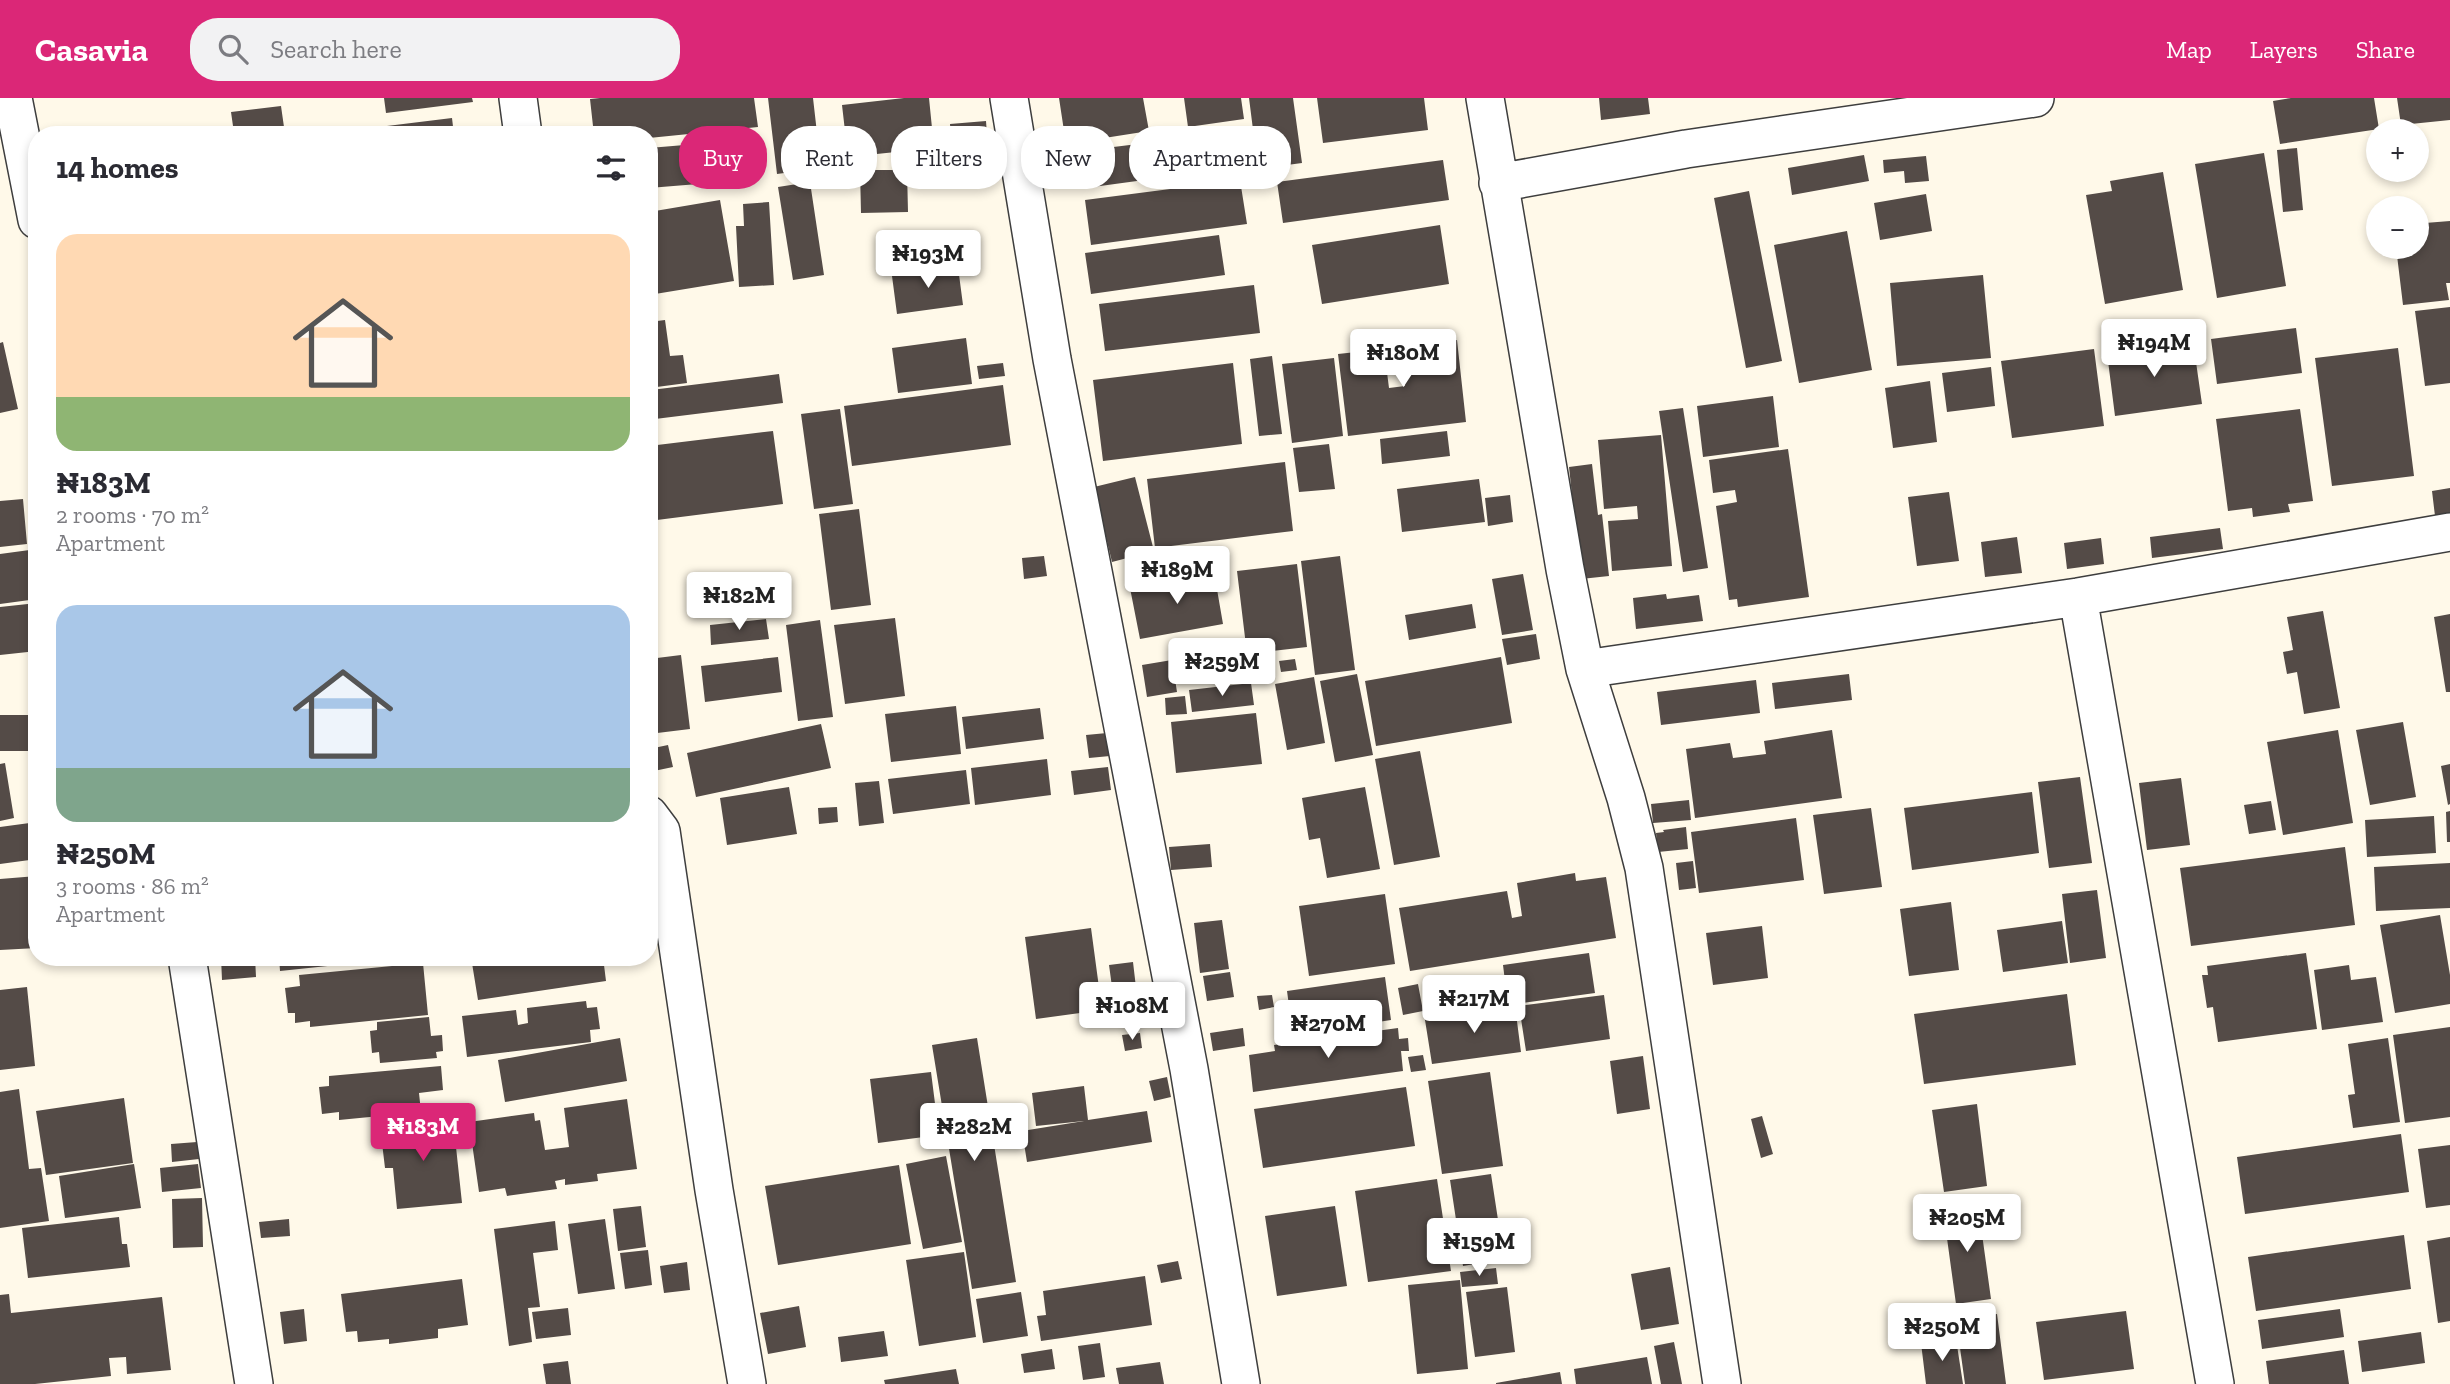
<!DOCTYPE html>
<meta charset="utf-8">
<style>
body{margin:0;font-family:"Zilla Slab",serif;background:#f2f2f3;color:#2b2b33;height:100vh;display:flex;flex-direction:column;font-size:26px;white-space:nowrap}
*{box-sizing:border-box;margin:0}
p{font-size:23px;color:#7c7c81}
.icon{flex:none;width:38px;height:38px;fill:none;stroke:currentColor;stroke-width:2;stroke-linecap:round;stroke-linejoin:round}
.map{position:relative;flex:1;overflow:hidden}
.drawer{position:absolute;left:28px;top:28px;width:630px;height:840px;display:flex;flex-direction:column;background:#fff;border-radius:28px;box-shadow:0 4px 10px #0003}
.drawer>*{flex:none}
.hud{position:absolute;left:679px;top:28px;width:665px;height:63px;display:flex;gap:14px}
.tools{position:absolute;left:2366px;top:21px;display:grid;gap:14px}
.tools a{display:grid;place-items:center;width:63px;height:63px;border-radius:50%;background:#fff;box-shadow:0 4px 10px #0003;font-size:35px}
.price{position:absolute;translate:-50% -60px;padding:0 16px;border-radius:7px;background:#fff;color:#222;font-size:23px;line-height:46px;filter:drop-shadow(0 2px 4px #0008)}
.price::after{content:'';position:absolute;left:50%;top:42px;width:21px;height:16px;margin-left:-10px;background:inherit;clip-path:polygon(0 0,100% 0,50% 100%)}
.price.active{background:#db2777;color:#fff}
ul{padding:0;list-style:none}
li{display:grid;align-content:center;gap:14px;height:371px;padding:0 28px}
li span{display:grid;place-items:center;height:217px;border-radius:21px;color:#555}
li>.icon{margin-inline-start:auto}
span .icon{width:126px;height:126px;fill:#fffc;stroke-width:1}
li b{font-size:30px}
h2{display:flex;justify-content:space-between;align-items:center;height:84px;padding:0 28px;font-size:30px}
.tag{padding:0 24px;border-radius:28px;background:#fff;box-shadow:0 4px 10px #0003;font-size:24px;line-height:63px}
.tag.active{background:#db2777;color:#fff}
header{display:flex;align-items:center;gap:42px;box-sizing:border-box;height:98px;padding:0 35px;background:#db2777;color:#fff}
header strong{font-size:33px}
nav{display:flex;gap:38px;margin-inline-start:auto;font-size:24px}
.search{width:490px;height:63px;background:#f2f2f3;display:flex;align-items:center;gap:18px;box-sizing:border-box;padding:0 24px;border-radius:28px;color:#7c7c81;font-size:26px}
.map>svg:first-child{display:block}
.building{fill:#544b47}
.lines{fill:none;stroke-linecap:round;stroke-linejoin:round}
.minor-casing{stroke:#3e3e3e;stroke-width:40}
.minor{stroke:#fff;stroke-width:37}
</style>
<header>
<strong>Casavia</strong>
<div class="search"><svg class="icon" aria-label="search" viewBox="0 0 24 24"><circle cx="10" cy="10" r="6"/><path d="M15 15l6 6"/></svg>Search here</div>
<nav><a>Map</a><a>Layers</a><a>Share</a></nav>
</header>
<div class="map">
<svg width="2450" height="1286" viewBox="0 0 2450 1286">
<rect width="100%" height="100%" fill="#fff9e9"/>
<path class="building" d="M384,0H472L473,4L386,15Z
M600,0H754L758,29L649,40V37H594L590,1Z
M768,0H813L821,70L777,76Z
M904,0H929L934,50L848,59L842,7Z
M1059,0H1143L1149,33L1066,46Z
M1184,0H1241L1244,21L1188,29Z
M1249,0H1293L1302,65L1258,71Z
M1317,0H1424L1428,32L1323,45Z
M1599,0H1648L1650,16L1601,22Z
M2291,0H2374L2379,31L2280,46L2273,3Z
M2397,0H2450V22L2401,27Z
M281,8L284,29L234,35L231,14Z
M452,20L454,37H330V35Z
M986,23L988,51L952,53L950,26Z
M744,42L747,82L649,90V50Z
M1154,44L1159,80L1078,91L1073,54Z
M2297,50L2303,112L2283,114L2277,52Z
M2264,55L2286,188L2217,200L2195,66Z
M1864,57L1869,83L1792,97L1788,70Z
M1926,58L1929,83L1905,85L1904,73L1884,75L1883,62Z
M1443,62L1449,102L1283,125L1277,84Z
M860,72H907L908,114L861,115Z
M2163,74L2183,192L2105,206L2086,97L2112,93L2110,83Z
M1240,82L1247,126L1091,147L1085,102Z
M810,84L824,177L793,182L778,89Z
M1749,93L1782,263L1746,270L1714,100Z
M1926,96L1932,133L1880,142L1874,105Z
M720,102L734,183L649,197V114Z
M769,104L774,187L739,189L736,128H744L743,106Z
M2450,123V185H2446L2449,202L2403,207L2396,149H2417V136L2426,135L2425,125Z
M1440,127L1449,186L1322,206L1312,147Z
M1847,133L1872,272L1799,285L1774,147Z
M1219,137L1225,177L1091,196L1085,155Z
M958,169L963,207L897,216L892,178Z
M1983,177L1991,260L1897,268L1890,185Z
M1254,187L1260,235L1105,253L1099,206Z
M2450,209V285L2425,288L2415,213Z
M665,222L670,258L683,257L687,285L649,290V224Z
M2296,230L2302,275L2217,286L2211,241Z
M966,240L972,286L898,295L892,250Z
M1457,242L1466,324L1348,338L1338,256L1384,251L1389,290L1405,288L1400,249Z
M2193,243L2202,306L2115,318L2107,255Z
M3,244L18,311L0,315V245Z
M2398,250L2414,378L2332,388L2315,260Z
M2094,251L2104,328L2012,340L2001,263Z
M1272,258L1282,336L1259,338L1250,261Z
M1334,260L1343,338L1292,345L1282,266Z
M1003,265L1005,278L979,281L977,268Z
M1233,265L1242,346L1103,363L1093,282Z
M1991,269L1995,308L1947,314L1942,275Z
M779,276L783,305L655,321L651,292Z
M1930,283L1937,344L1893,350L1885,290Z
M1003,287L1011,347L852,368L844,308Z
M1773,298L1779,349L1703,359L1697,308Z
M1683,310L1708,470L1683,474L1659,313Z
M840,311L853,406L814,411L801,316Z
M2300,311L2313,403L2288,406L2290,414L2253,419L2252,410L2228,413L2216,321Z
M773,333L783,406L649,423V348Z
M1447,333L1450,358L1382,366L1380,341Z
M1661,337L1672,468L1612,473L1608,423L1638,421L1637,408L1604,411L1598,342Z
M1329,346L1335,391L1299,394L1293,350Z
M1788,351L1809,499L1738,509L1737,501L1729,502L1716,408L1737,404L1735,392L1713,395L1709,362Z
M1285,364L1293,433L1155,450L1147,381Z
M1592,366L1598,417L1602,416L1609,478L1581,481L1569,369Z
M1135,379L1154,453L1112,464L1094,389Z
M1479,381L1485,424L1402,434L1397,391Z
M2450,390V416L2435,418L2432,393Z
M1949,394L1959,463L1917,468L1908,399Z
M1510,397L1513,424L1488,428L1485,400Z
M23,401L27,446L0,449V403Z
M859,411L871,507L831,512L819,416Z
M2220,430L2223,451L2152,460L2150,439Z
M2017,439L2022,475L1985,479L1981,444Z
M2101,440L2104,466L2067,471L2064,445Z
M37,451V501L0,506V456Z
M1044,458L1047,478L1024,481L1022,460Z
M1340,458L1355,572L1315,577L1301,463Z
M1297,466L1307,549L1247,556L1237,473Z
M1214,474L1223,526L1140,541L1130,490Z
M1523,476L1533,532L1502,537L1492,481Z
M1666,496L1667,501L1699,497L1703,523L1636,531L1633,500Z
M37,505V553L0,557V509Z
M1472,506L1476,530L1409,542L1405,517Z
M2323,513L2340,610L2304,616L2297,574L2287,576L2283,554L2293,552L2287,519Z
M2450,516V594H2446L2434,519Z
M895,520L905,598L845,606L834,527Z
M766,521L769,541L711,547L710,527Z
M820,522L833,619L798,623L786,527Z
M1536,536L1540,561L1507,567L1502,541Z
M681,557L690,631L649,636V561Z
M778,559L782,594L705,604L701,568Z
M1501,559L1512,625L1376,648L1365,583Z
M1295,561L1297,572L1281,574L1279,563Z
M1172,562L1177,594L1147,599L1142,567Z
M1357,576L1373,657L1335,664L1320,583Z
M1849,576L1852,602L1775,611L1772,585Z
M1314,579L1325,645L1287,652L1275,586Z
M1756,582L1760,615L1661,627L1657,594Z
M1251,585L1254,607L1192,614L1189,592Z
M1185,598L1187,616L1166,617L1165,600Z
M956,608L961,656L891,664L885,616Z
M1040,610L1044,641L966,651L962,619Z
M1256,615L1262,666L1176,675L1171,624Z
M0,617H37V653H0Z
M2403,624L2416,699L2370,707L2356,632Z
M821,626L831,670L696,699L687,655Z
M1832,632L1842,700L1695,720L1686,651L1730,645L1733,660L1766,656L1764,643Z
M2338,632L2353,725L2283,737L2267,644Z
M1107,635L1110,658L1089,660L1086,637Z
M668,647L673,669L649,674V651Z
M1420,653L1440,759L1394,767L1375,661Z
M1047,661L1051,697L975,707L971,670Z
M5,665L14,720L0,723V666Z
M2450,666V706L2448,707L2441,668Z
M1108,669L1111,692L1074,697L1071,673Z
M966,672L970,706L893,716L888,681Z
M2080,679L2092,765L2049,770L2038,684Z
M2181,680L2190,747L2147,752L2139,685Z
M879,683L884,725L859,728L855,685Z
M789,689L797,736L727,747L720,700Z
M1365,689L1380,771L1327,780L1320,740L1309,742L1302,700Z
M2032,694L2039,755L1912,772L1904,710Z
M1689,702L1691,722L1653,725L1651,706Z
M2271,703L2276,732L2249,736L2244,707Z
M837,709L838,724L819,726L818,710Z
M1871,710L1882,789L1824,796L1813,717Z
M2450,713V744H2447L2446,714Z
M2434,718L2436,755L2367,759L2365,722Z
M1796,720L1804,782L1699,795L1691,734Z
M37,724V761L0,766V729Z
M1686,729L1688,751L1658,754L1656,735L1664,734L1663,732Z
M1210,746L1212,769L1171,772L1169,749Z
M2345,749L2355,827L2191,848L2180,770Z
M1693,763L1696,790L1679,792L1676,765Z
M2450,765V810L2376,813L2374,769Z
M1575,775L1576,783L1606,779L1616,840L1410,873L1399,810L1507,793L1512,820L1522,818L1517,785Z
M37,778V850L0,852V781Z
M2097,792L2106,860L2070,865L2062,796Z
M1385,796L1395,866L1309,878L1299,808Z
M1951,804L1959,872L1909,878L1900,811Z
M2440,817L2450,877V906L2395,915L2380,827Z
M1222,822L1229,871L1200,875L1194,825Z
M2062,823L2068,865L2003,874L1997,832Z
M1762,828L1768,880L1713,887L1706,835Z
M1091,830L1102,912L1036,921L1025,839Z
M1589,855L1595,895L1508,907L1503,867Z
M2306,855L2317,931L2218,944L2213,909L2207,910L2202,877H2208L2207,868Z
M221,859H255L256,879L222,882Z
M279,859H394V861L280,873Z
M471,859H603L606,883L478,902Z
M1133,864L1139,915L1116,918L1109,867Z
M423,865L428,917L310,929V923L295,925V915H288L285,890L300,888L299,877Z
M2349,867L2351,882L2376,879L2383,924L2322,932L2314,872Z
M1230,874L1234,899L1207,903L1203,878Z
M1385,879L1391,922L1293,937L1287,893Z
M1418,886L1423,913L1403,917L1398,890Z
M27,889L35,968L0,972V892Z
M2067,896L2076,967L1924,986L1914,916Z
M1272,897L1274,909L1259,912L1257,898Z
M1604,897L1610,941L1526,953L1519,908Z
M586,903L587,910L597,909L600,931L590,932L591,944L467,959L462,918L516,912L518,927L528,925L527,910Z
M1515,908L1521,954L1432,966L1425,922Z
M429,919L431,938L442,937L443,953L436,954L437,960L380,965L379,954L372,955L370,933L377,932V924Z
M2450,929V1019L2405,1025L2393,937Z
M1243,930L1245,948L1213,953L1210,935Z
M1398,930L1399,941L1408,940L1409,953H1401L1403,973L1253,994L1249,957L1275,953L1274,947Z
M1140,935L1142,950L1125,953L1122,937Z
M620,940L627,983L505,1004L498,962Z
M977,940L1016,1184L972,1191L932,947Z
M2388,940L2400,1024L2353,1030L2348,997L2355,996L2348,946Z
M1423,957L1426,972L1411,974L1408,959Z
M1643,958L1650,1011L1617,1016L1610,963Z
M441,968L443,992L419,995L421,1014L339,1022V1014L322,1016L319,989L329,988V978Z
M931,974L939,1037L878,1045L870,981Z
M1490,974L1503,1068L1442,1076L1428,983Z
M1167,979L1171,999L1154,1003L1149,983Z
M1084,988L1088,1022L1147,1013L1152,1044L1027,1064L1022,1033L1084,1023L1036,1028L1032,995Z
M1406,989L1415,1048L1263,1070L1254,1011Z
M19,991L29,1071L41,1070L49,1123L0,1130V994Z
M124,1000L133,1065L46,1077L36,1013Z
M627,1001L637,1071L597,1076L598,1083L565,1087V1081L555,1083L557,1091L507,1098L505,1090L479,1094L469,1024L534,1015L535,1023L540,1022L545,1052L569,1049L564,1010Z
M1977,1006L1987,1088L1944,1094L1932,1012Z
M1762,1018L1773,1056L1761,1060L1751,1021Z
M453,1021L462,1105L397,1111L393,1070H385L380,1028Z
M2401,1036L2409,1094L2245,1116L2237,1059Z
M197,1044L199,1061L172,1064L171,1046Z
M2450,1047V1107L2426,1110L2418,1051Z
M946,1058L962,1144L923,1151L906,1066Z
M134,1066L141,1110L65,1120L59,1078Z
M198,1066L201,1090L162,1094L160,1070Z
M899,1067L911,1146L778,1167L765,1088Z
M1491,1076L1504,1161L1463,1168L1450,1082Z
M1437,1081L1451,1173L1368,1184L1355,1093Z
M202,1100L203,1149L173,1150L172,1101Z
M1978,1107L1991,1201L1956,1206L1943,1111Z
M641,1108L646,1149L618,1153L613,1111Z
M1335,1108L1347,1188L1277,1198L1265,1118Z
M119,1119L122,1146H127L130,1169L28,1180L22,1130Z
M289,1121L290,1138L261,1140L259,1124Z
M605,1121L615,1191L578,1196L568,1126Z
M555,1123L558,1152L533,1155L540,1209L528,1210L532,1244L509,1248L494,1131Z
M2404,1137L2411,1191L2256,1213L2248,1159Z
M2450,1139V1223L2438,1225L2427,1143Z
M648,1152L652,1187L625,1191L620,1155Z
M964,1154L976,1239L919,1248L906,1162Z
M1178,1163L1182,1181L1161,1185L1157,1167Z
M687,1164L690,1192L664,1195L660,1168Z
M1670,1169L1679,1226L1641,1232L1631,1176Z
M1496,1170L1498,1186L1462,1189L1460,1174Z
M1145,1178L1152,1227L1041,1243L1037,1218L1046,1217L1043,1193Z
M462,1181L468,1227L438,1231V1240L389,1246V1241L358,1244L357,1233L346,1234L341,1196Z
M1460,1182L1468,1271L1417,1276L1408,1187Z
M1507,1189L1515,1254L1475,1259L1466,1194Z
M1021,1194L1028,1238L983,1245L976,1201Z
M9,1196L11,1215L162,1199L171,1272L127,1276L126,1259L109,1260L111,1278L35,1286H0V1197Z
M799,1208L806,1249L768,1256L760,1215Z
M568,1210L571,1237L536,1241L532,1214Z
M304,1211L307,1243L284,1246L280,1214Z
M2340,1211L2344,1239L2262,1251L2258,1222Z
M2126,1213L2134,1271L2044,1282L2036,1224Z
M1997,1216L2006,1286H1965L1956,1221Z
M884,1233L888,1258L841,1264L838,1239Z
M2421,1234L2425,1265L2362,1274L2358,1243Z
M1956,1241L1963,1286H1926L1921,1245Z
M1674,1244L1682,1286H1661L1654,1248Z
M1100,1245L1105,1279L1083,1282L1078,1248Z
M1052,1251L1055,1271L1024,1275L1021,1256Z
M2344,1252L2349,1286H2269L2266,1263Z
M1647,1259L1652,1286H1576L1574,1271Z
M568,1263L571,1286H546L543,1266Z
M1160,1264L1164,1286H1119L1116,1270Z
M956,1271L959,1286H885L884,1282Z
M1560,1274L1562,1286H1496V1285Z"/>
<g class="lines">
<g class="minor-casing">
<path id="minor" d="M13,0L37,122
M518,0L523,37
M1009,0L1052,261L1189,971L1241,1286
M1485,0L1565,471L1585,571L1626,700L1644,770L1722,1286
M1498,85L1686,51L2035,0
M2078,499L2215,1286
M1585,571L2078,499L2450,434
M649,717L661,733L714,1092L747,1286
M187,859L254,1286"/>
</g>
<use href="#minor" class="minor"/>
</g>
</svg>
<div class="tools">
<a>+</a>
<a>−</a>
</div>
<b class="price" style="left:928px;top:192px">₦193M</b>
<b class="price" style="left:2154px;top:281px">₦194M</b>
<b class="price" style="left:1403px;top:291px">₦180M</b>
<b class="price" style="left:1177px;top:508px">₦189M</b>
<b class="price" style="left:739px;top:534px">₦182M</b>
<b class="price" style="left:1222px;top:600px">₦259M</b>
<b class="price" style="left:1474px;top:937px">₦217M</b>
<b class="price" style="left:1132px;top:944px">₦108M</b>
<b class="price" style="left:1328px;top:962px">₦270M</b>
<b class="price active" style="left:423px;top:1065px">₦183M</b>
<b class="price" style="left:974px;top:1065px">₦282M</b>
<b class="price" style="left:1967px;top:1156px">₦205M</b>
<b class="price" style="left:1479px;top:1180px">₦159M</b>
<b class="price" style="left:1942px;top:1265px">₦250M</b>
<div class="hud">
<a class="tag active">Buy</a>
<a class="tag">Rent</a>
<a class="tag">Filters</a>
<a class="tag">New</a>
<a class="tag">Apartment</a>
</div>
<section class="drawer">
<h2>14 homes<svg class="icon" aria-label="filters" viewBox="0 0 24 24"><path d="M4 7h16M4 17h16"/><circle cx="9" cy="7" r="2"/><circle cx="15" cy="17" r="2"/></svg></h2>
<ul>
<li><span style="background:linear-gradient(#ffd9b3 75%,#8fb573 0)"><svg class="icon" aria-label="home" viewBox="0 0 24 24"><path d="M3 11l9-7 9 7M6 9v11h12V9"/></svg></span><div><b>₦183M</b><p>2 rooms · 70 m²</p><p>Apartment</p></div></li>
<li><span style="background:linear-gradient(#a9c7e8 75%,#7fa58c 0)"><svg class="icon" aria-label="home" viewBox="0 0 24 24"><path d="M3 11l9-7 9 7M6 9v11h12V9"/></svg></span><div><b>₦250M</b><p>3 rooms · 86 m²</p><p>Apartment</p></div></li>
</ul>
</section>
</div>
